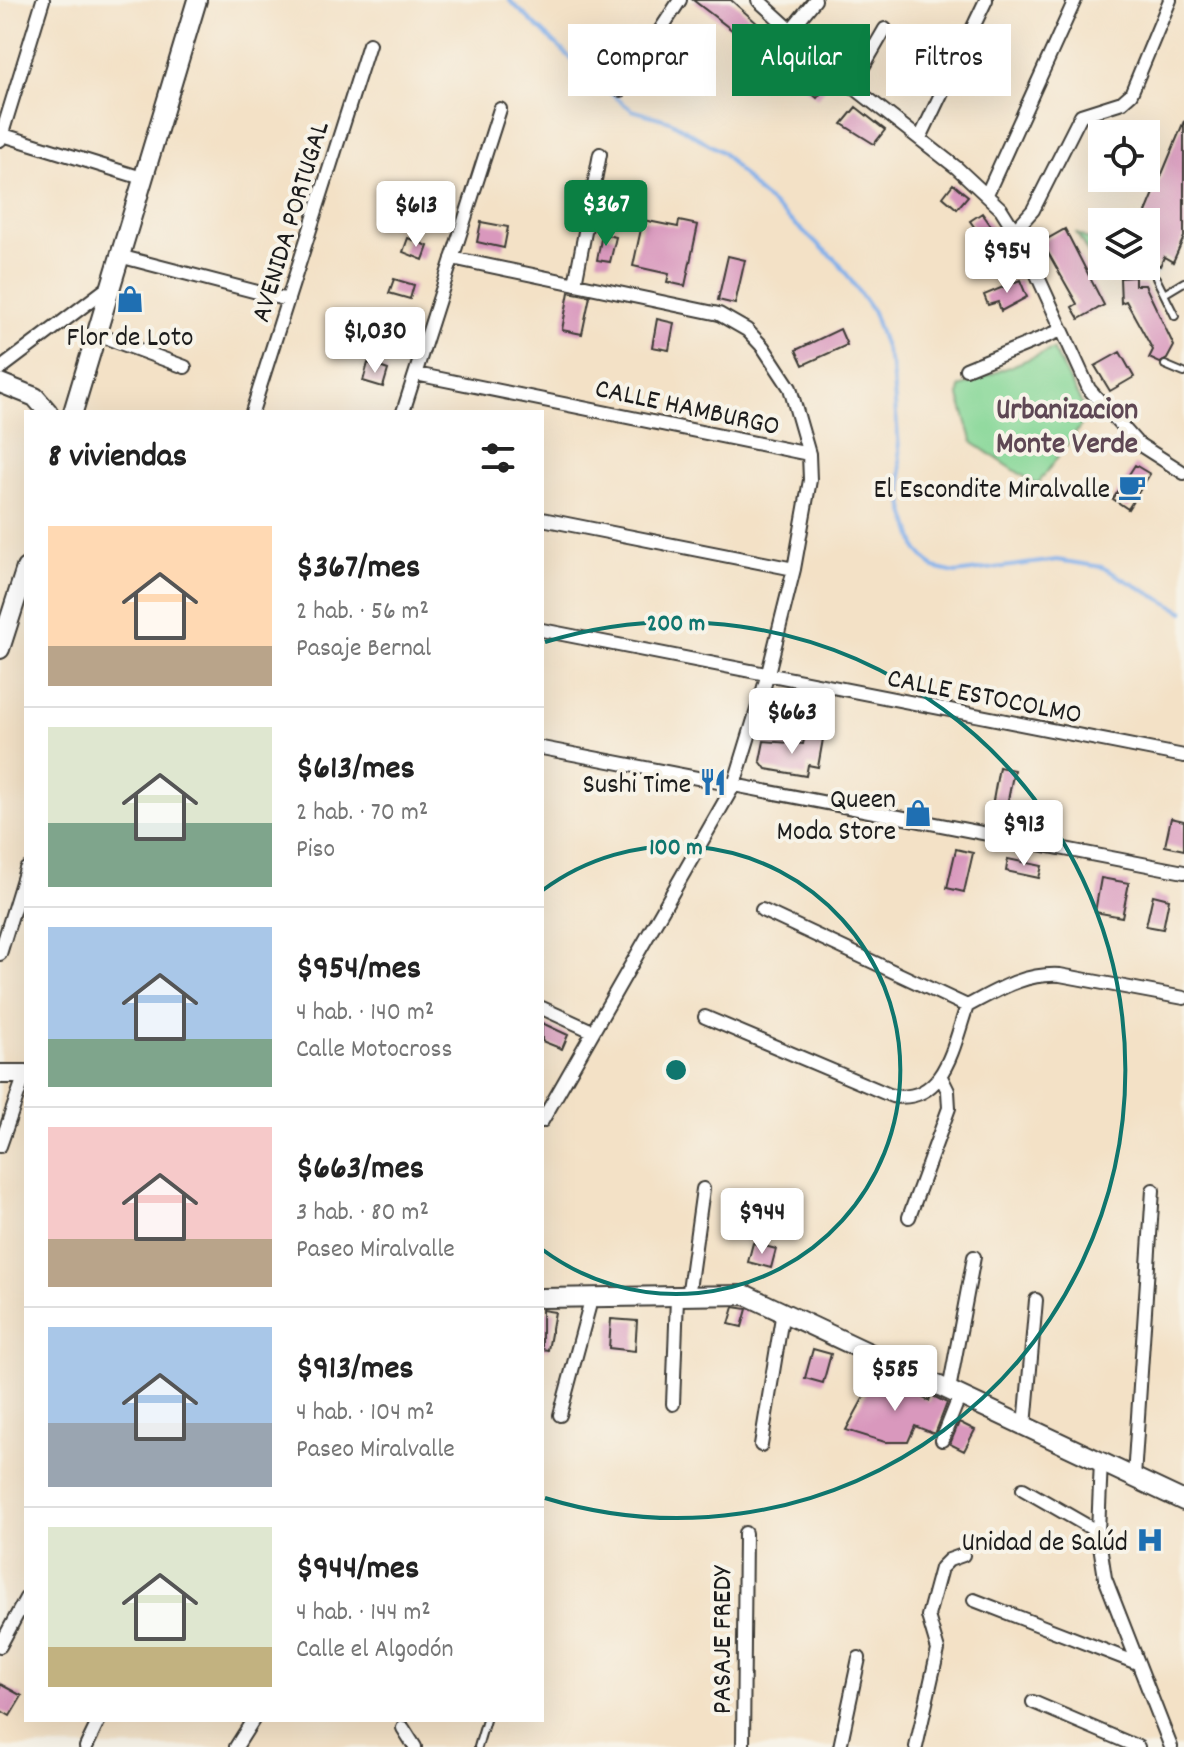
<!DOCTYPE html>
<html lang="es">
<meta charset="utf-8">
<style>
body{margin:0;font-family:Dekko,sans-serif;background:#f6f6f6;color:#222;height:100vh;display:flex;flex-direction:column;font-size:30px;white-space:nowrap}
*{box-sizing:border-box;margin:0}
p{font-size:26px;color:#767676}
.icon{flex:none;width:44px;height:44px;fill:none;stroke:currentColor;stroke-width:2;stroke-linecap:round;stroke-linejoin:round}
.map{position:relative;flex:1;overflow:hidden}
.side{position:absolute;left:24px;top:410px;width:520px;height:1312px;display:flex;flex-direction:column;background:#fff;border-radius:0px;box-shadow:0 8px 32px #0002}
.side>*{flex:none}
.banner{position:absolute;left:568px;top:24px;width:496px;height:72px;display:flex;gap:16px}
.fabs{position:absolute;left:1088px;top:120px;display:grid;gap:16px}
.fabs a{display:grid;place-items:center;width:72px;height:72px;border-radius:0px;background:#fff;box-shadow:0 8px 32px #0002;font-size:40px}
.price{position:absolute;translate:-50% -68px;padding:0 18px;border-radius:8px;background:#fff;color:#222;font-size:26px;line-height:52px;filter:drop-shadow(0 2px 4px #0008)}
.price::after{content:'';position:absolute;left:50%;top:48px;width:24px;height:18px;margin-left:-12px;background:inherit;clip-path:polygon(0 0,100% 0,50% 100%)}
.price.current{background:#0b8043;color:#fff}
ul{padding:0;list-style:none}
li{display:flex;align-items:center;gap:24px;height:200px;padding:0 24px}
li+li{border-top:2px solid #e0e0e0}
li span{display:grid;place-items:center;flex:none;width:224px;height:160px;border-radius:0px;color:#555}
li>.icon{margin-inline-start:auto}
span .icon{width:96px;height:96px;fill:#fffc;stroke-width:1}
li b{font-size:34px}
h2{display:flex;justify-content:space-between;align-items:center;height:96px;padding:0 24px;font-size:34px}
.tag{padding:0 28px;border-radius:0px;background:#fff;box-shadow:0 8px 32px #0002;font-size:28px;line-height:72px}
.tag.current{background:#0b8043;color:#fff}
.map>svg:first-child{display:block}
.green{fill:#86d797;stroke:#517a5a;stroke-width:2}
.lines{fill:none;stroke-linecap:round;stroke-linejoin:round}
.stream{stroke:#80afea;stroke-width:4}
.building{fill:#d998bd}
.lane-casing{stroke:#3c3a36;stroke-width:10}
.street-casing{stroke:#3c3a36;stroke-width:16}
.secondary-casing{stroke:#3c3a36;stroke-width:22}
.lane{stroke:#fff;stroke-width:6}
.street{stroke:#fff;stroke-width:12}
.secondary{stroke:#fff;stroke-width:18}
.ring{fill:none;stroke:#0f766e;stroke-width:4}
.labels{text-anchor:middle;stroke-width:8;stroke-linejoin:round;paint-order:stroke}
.street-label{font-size:28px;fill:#1c1c1c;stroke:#f7f3e8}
.poi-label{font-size:28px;fill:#1c1c1c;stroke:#f7f3e8;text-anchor:end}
.neighbourhood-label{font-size:30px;font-weight:bold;fill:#5e4754;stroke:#f7f3e8}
.centre{fill:#0f766e;stroke:#f7f3e8;stroke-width:4}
.ring-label{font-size:24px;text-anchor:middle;font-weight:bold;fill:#0f766e;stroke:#f7f3e8;stroke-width:8;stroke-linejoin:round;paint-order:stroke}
</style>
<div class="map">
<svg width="1184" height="1747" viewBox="0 0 1184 1747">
<rect width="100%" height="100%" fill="#f7f3e8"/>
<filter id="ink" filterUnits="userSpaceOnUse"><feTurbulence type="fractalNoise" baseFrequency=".0125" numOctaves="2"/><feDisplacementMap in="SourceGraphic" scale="16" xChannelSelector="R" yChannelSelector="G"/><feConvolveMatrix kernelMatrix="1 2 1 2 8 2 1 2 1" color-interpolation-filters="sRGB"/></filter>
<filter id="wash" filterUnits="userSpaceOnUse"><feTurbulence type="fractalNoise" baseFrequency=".006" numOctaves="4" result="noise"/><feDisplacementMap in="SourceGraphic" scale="32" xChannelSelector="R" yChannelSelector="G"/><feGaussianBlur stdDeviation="1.8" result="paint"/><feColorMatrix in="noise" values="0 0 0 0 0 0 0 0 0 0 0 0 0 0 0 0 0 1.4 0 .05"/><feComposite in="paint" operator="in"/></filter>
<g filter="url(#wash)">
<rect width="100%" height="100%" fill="#f3e1c6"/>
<path class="green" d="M1077,234L1102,246V266H1145L1157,272L1143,281L1140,275L1101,276Z
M1053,349L1088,416L1037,485L973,443L959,396L960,387Z"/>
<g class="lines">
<path class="stream" d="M509,0L596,82L632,110L670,121L722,152L756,190L838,262L873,312L892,368L904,508L917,549L934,568L955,573L1057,560L1102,567L1184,612
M1142,266L1155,273
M1103,275L1141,274L1144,280"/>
</g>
<g id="blocks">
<path class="building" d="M693,0H731L758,24L745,40Z
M812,73L827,86L817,98L802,85Z
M856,107L885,130L874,144L842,124Z
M1184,121V237L1173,262L1164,257L1160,266L1146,259V222H1142Z
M953,184L968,196L957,209L943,197Z
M982,213L994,230L1008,269L1005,271L995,256L986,259L982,247L987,245L970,221Z
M643,220L678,227L679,221L698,225L685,286L667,282L669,274L633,266Z
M481,222L508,227L504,248L477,242Z
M1065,229L1104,305L1079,319L1072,307L1077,304L1042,242Z
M602,234L616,237L610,262L597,260Z
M408,238L428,246L423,260L403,252Z
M728,256L745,260L735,304L718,300Z
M1135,277V285H1145L1174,346L1167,359L1160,363L1149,358L1153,350L1126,301L1121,303L1120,278Z
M394,279L414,285L410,299L389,293Z
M1020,280L1027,297L1001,311L998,302L988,305L984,295Z
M569,292L590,296L582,334L562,330Z
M657,319L674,323L669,350L652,347Z
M840,329L847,345L803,365L796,350Z
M1120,352L1134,377L1110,391L1095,366Z
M368,363L388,370L383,387L363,381Z
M1135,465L1150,474L1128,509L1113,499Z
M805,735L823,739L818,767L808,765L806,776L766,769L760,761L764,741L803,744Z
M999,767L1014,770L1005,815L991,812Z
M1171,818L1184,821V850L1165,846Z
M956,849L973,853L964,892L947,888Z
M1008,859L1042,866L1039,878L1006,871Z
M1101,878L1129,883L1122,917L1095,912Z
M1153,895L1169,899L1163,929L1146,926Z
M542,1023L568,1035L562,1049L542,1041Z
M753,1243L776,1249L771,1268L748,1262Z
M734,1307L747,1309L742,1327L729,1324Z
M542,1310L555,1312L548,1350L542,1349Z
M611,1319L637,1321L635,1351L609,1348Z
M813,1349L831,1354L823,1383L805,1378Z
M877,1373L929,1401L931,1395L947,1403L935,1434L915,1426L908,1442H885L846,1430Z
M959,1422L975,1430L964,1451L950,1444Z
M0,1684L22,1696L10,1716L0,1710Z"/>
</g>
</g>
<g filter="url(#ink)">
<use href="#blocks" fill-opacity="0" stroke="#3c3a36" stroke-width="2"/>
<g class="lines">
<g class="lane-casing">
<path id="lane" d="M1156,278L1175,316
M1164,294L1184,282
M1165,365L1184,373
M478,1747L486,1720"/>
</g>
<g class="street-casing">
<path id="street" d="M758,0L852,86L957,168L1001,209L1023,244L1089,389L1137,443L1184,473
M790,31L815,0
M852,86L885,29
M621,90L680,0
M0,134L142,178
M920,138L986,0
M0,140L43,0
M987,194L1075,0
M1016,229L1033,210L1081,115L1122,102L1131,94L1170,0
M119,256L288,300
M452,258L719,314L747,330L763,347L790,388L809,454L810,480L794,569L767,677L734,785L542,1121
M575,284L600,154
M96,334L185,367
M0,369L110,286
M966,369L1062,330
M416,374L809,454
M252,412L369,44
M403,412L500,109
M542,519L794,569
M542,630L1184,756
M542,748L1184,872
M762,910L967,1006
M0,954L26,869
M542,1008L592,1031
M705,1017L892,1096C945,1104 953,1046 967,1006C998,990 1024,973 1060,975L1184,998
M0,1146L25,1074
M909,1217L949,1108L948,1091L941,1077
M688,1297L703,1189
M949,1390L974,1257
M673,1404L677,1298
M560,1415L591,1300
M1025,1426L1036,1300
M942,1440L960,1395
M761,1445L783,1311
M1101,1460L1098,1532L1105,1578L1171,1747
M1134,1477L1153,1190
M1023,1489L1098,1532
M974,1600L1137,1663
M0,1646L26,1598
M1033,1702L1138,1747
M403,1728L415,1747
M86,1747L99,1720
M236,1747L253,1720
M743,1747L745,1533
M840,1747L859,1658
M916,1747L938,1650L928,1616L941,1568L949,1560L963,1555"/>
</g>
<g class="secondary-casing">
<path id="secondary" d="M0,383L35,397L48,412
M73,412L197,0
M0,649L26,568
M0,1074H26
M542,1298L746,1295L1184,1501"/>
</g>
<use href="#lane" class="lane"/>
<use href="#street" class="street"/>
<use href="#secondary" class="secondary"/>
</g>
</g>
<g class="ring">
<path d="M543 890A224 224 0 1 1 543 1250"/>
<path d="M545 642A448 448 0 1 1 545 1498"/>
</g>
<defs>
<g id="shop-bare" transform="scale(2.16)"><path d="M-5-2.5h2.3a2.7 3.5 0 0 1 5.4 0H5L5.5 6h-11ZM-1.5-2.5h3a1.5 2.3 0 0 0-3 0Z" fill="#1f6fb2" stroke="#f7f3e8" stroke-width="2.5" paint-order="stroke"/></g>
<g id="cafe-bare" transform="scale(2.16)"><path d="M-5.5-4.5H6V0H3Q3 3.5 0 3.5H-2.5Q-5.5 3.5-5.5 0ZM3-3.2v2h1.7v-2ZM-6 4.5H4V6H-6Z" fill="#1f6fb2" stroke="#f7f3e8" stroke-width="2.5" paint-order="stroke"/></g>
<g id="restaurant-bare" transform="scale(2.16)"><path d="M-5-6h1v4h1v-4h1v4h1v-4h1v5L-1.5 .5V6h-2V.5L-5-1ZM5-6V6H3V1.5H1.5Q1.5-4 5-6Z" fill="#1f6fb2" stroke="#f7f3e8" stroke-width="2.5" paint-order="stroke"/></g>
<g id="hospital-bare" transform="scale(2.16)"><path d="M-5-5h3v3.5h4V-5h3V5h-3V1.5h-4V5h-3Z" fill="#1f6fb2" stroke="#f7f3e8" stroke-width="2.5" paint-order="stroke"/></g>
</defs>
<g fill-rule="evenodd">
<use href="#shop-bare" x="130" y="299"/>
<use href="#cafe-bare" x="1132" y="487"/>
<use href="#restaurant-bare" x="713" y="782"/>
<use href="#shop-bare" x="918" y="813"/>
<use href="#hospital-bare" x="1150" y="1540"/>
</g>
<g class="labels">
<g class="street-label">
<text transform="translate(288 221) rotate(-73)" y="10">AVENIDA PORTUGAL</text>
<text transform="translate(688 405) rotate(12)" y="10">CALLE HAMBURGO</text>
<text transform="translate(985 694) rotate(11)" y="10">CALLE ESTOCOLMO</text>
<text transform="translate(720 1640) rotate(-90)" y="10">PASAJE FREDY</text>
</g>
<g class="poi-label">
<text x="130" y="345" text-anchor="middle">Flor de Loto</text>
<text x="1110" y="497">El Escondite Miralvalle</text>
<text x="691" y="792">Sushi Time</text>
<text x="896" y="807">Queen<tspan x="896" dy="32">Moda Store</tspan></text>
<text x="1128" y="1550">Unidad de Salúd</text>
</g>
<g class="neighbourhood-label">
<text x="1067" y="418">Urbanizacion<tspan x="1067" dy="34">Monte Verde</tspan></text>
</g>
</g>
<circle cx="676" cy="1070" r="12" class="centre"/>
<g class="ring-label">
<text x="676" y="630">200 m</text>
<text x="676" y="854">100 m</text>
</g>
</svg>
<div class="fabs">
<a><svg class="icon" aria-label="locate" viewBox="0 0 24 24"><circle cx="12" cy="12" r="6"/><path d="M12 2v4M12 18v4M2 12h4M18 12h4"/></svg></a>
<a><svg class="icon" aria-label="layers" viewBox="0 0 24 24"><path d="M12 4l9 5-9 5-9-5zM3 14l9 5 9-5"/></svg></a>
</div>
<b class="price current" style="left:606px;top:248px">$367</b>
<b class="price" style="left:416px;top:249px">$613</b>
<b class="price" style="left:1007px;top:295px">$954</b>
<b class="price" style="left:375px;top:375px">$1,030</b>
<b class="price" style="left:792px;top:756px">$663</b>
<b class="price" style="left:1024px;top:868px">$913</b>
<b class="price" style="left:762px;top:1256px">$944</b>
<b class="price" style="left:895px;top:1413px">$585</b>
<div class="banner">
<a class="tag">Comprar</a>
<a class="tag current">Alquilar</a>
<a class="tag">Filtros</a>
</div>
<section class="side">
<h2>8 viviendas<svg class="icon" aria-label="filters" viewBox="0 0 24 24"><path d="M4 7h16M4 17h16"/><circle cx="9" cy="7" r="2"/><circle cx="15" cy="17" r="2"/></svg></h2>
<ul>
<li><span style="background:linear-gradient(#ffd9b3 75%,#b9a48a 0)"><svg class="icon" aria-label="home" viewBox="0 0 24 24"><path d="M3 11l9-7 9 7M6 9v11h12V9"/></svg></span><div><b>$367/mes</b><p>2 hab. · 56 m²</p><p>Pasaje Bernal</p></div></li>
<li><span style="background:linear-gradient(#dfe7d0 60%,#7fa58c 0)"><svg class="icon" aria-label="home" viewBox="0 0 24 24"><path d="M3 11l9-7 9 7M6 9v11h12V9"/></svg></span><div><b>$613/mes</b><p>2 hab. · 70 m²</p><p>Piso</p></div></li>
<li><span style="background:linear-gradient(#a9c7e8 70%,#7fa58c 0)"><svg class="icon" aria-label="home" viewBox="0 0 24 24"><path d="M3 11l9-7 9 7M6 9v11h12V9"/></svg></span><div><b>$954/mes</b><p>4 hab. · 140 m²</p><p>Calle Motocross</p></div></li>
<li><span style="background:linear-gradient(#f6c9c9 70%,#b9a48a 0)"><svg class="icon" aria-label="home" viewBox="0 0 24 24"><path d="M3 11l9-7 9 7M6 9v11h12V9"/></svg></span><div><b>$663/mes</b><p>3 hab. · 80 m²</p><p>Paseo Miralvalle</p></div></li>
<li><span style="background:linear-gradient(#a9c7e8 60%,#9aa5b1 0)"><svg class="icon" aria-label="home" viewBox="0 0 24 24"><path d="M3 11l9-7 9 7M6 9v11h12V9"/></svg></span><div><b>$913/mes</b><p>4 hab. · 104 m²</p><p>Paseo Miralvalle</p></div></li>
<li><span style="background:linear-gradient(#dfe7d0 75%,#c2b280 0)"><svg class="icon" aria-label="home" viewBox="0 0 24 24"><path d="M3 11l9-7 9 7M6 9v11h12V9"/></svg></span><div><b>$944/mes</b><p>4 hab. · 144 m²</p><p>Calle el Algodón</p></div></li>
</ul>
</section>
</div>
